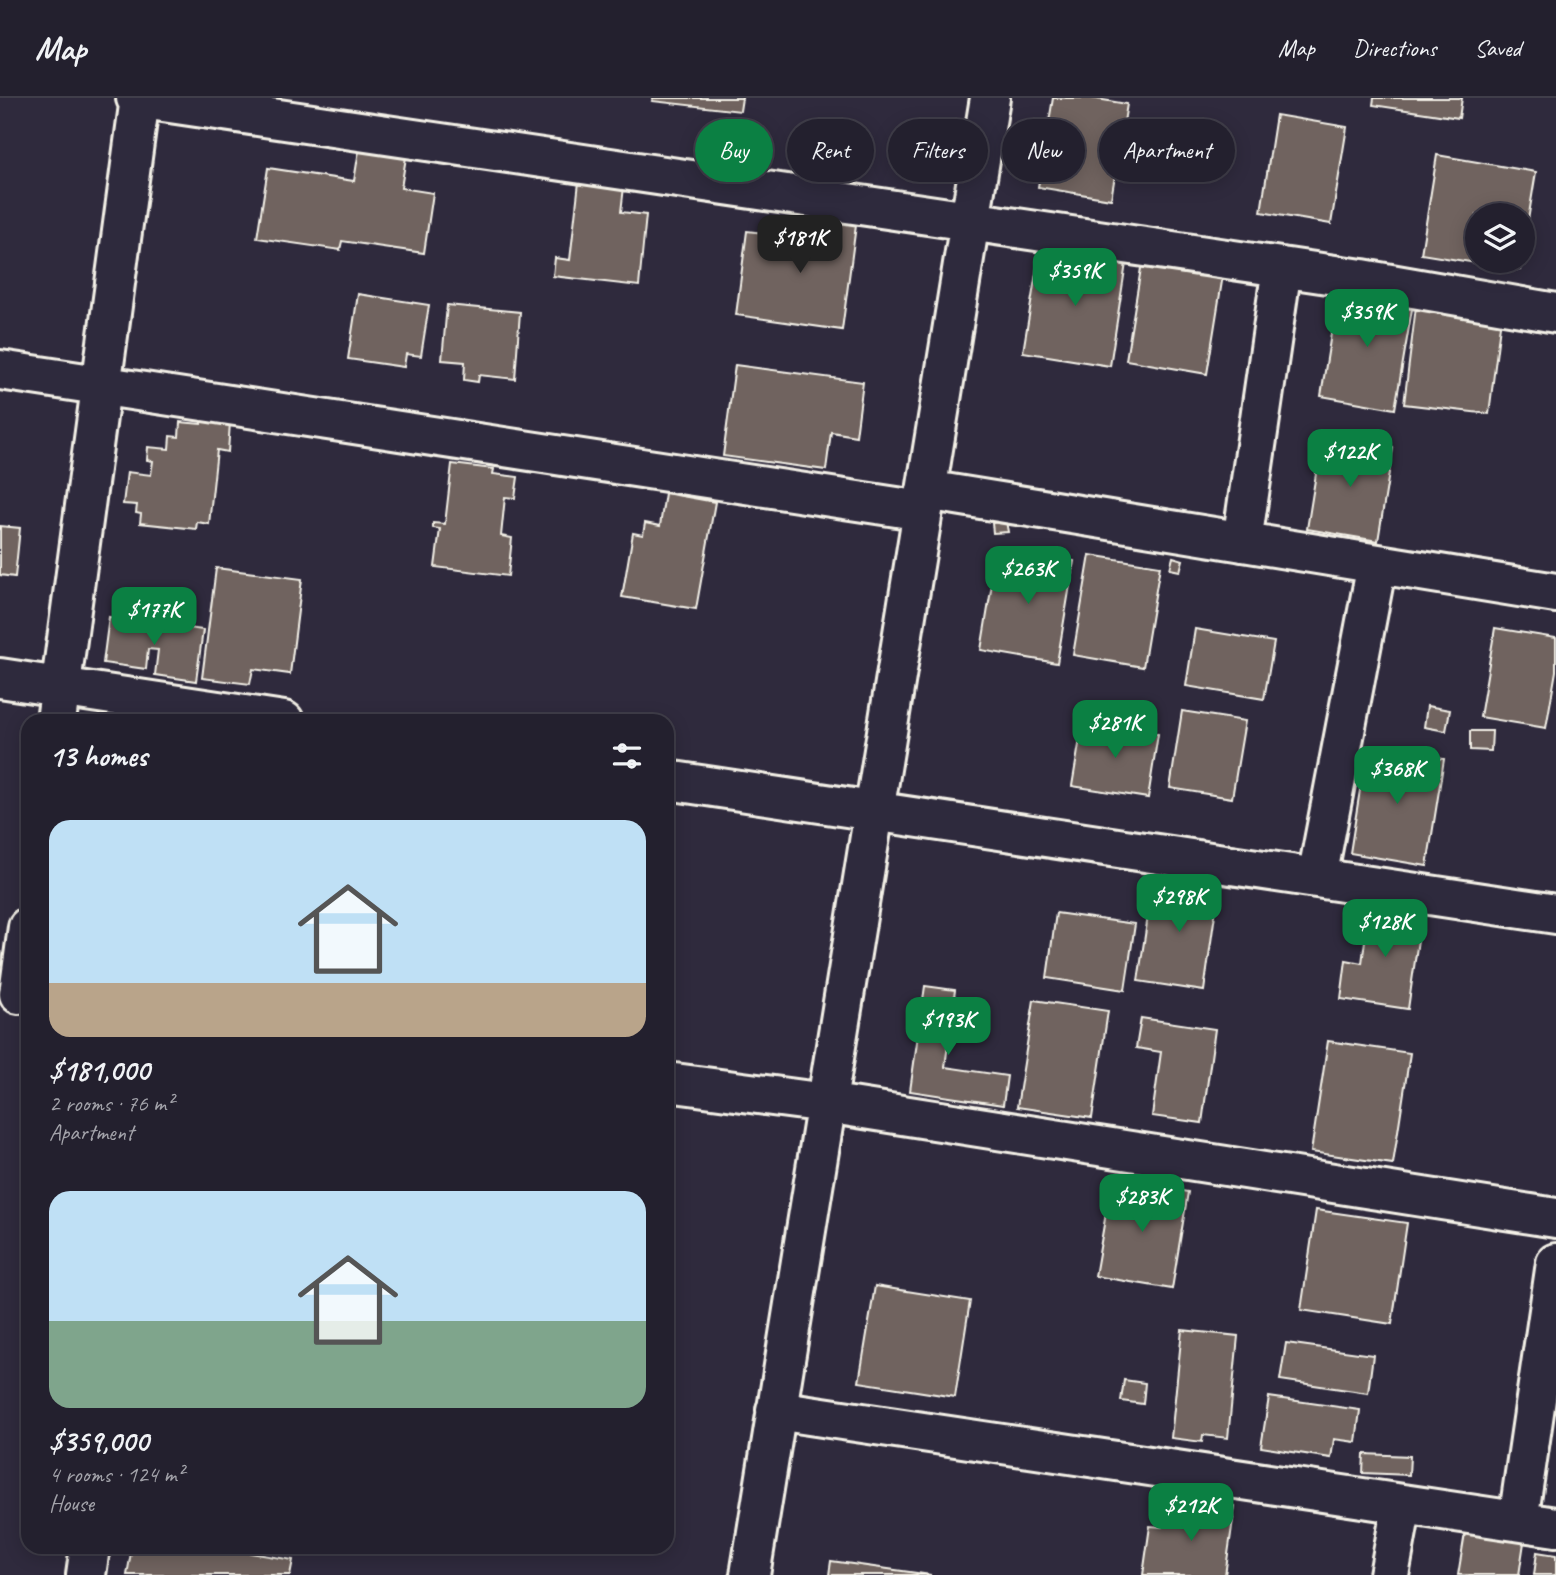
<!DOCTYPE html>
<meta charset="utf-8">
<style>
body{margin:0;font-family:Caveat,sans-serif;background:#2b2836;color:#f1f3f6;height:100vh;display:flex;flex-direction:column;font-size:26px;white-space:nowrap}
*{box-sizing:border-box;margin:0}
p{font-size:23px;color:#a3a3aa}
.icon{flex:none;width:38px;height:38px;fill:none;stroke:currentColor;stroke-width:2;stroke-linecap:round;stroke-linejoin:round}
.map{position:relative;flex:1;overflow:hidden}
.panel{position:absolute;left:21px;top:616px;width:653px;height:840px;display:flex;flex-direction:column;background:#23202e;border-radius:21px;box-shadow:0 4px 18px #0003,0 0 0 2px #403e4a}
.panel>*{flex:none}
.banner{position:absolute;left:695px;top:21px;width:665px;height:63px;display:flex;gap:14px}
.buttons{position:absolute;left:1465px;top:105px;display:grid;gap:14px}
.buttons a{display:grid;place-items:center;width:70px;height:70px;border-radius:50%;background:#23202e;box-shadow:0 4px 18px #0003,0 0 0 2px #403e4a;font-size:35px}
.price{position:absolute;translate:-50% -60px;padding:0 16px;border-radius:14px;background:#0b8043;color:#fff;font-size:23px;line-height:46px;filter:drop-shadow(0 2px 4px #0008)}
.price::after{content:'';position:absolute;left:50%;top:42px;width:21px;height:16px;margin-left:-10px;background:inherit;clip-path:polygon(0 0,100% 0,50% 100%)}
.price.on{background:#222;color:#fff}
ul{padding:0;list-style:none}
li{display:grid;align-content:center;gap:14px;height:371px;padding:0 28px}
li span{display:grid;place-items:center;height:217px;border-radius:21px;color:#555}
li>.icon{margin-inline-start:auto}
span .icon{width:126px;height:126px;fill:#fffc;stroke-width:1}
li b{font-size:30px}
h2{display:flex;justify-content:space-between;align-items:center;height:84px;padding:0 28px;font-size:30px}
.chip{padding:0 24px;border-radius:32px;background:#23202e;box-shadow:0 4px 18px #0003,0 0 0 2px #403e4a;font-size:24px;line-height:63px}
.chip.on{background:#0b8043;color:#fff}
header{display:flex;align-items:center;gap:42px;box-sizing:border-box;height:98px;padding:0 35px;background:#23202e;border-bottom:2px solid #403e4a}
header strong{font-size:33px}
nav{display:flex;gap:38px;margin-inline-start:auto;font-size:24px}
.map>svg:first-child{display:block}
.building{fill:#6f635e;stroke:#f4f1e8;stroke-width:2}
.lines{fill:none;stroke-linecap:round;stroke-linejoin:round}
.minor-casing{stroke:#f4f1e8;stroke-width:44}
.minor{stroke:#2f2a3d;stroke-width:38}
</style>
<header>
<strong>Map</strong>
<nav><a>Map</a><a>Directions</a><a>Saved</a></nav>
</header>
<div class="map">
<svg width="1556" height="1477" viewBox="0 0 1556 1477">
<rect width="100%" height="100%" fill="#2f2a3d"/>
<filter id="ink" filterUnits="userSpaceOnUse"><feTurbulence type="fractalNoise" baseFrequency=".0143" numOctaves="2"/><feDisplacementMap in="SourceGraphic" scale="14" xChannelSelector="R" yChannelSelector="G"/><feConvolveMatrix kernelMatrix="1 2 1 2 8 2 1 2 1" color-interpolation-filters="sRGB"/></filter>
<g filter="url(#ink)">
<path class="building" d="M653,0H742L740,13L652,3Z
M1053,0H1091L1127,6L1111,101L1038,89Z
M1374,0H1462L1459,20L1373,7Z
M1276,17L1347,29L1331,126L1261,114Z
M361,40L408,47L401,90L433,95L424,155L342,143L340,152L257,140L268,70L354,83Z
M1437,57L1536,74L1522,158V117H1477V163H1522L1520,172L1421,156Z
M579,84L624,89L621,114L646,117L639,188L553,178L555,160L570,162Z
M814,114L857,120L842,232L736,217L747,133L764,135V142L810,148Z
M1040,151L1126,165L1110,268L1023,254Z
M1142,164L1223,177L1207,276L1126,262Z
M1338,192L1413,205L1395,311L1321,298Z
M358,196L429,207L421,258L406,256L404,269L348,261Z
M1417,200L1502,211L1489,316L1404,306Z
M447,207L520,214L515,281L479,277L478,284L464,282L465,264L442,262Z
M735,267L863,284L856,338L831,334L826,372L723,358Z
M201,320L230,324L228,354L217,352L209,426L197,424L196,431L140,425L141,416L136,415L137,407L123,406L127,374L151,377L153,363L147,362L148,349L169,351L170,338L179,339L180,324L201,326Z
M1322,339L1393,350L1378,443L1307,431Z
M452,366L494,371L493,376L518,379L515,400L505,399L501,438L512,440L508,478L435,469L440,431L433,430V425L445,426Z
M665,395L715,404L696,511L622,499L633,435L643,437L645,425L660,428Z
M1006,423L1008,434L993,435L992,425Z
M0,428L20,430L15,479L0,477Z
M998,450L1074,463L1057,565L981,552Z
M1090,457L1160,468L1143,569L1073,557Z
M1173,459L1183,462L1180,473L1170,471Z
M216,470L302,481L290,576L253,571L250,586L202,580Z
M109,519L203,532L196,583L155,577L158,552L148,551L146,571L103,565Z
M1495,530L1556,540V573L1546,630L1480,619Z
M1195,531L1274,544L1264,601L1186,588Z
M1427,608L1450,612L1446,633L1424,629Z
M1182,613L1245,623L1232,700L1170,690Z
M1083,623L1158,636L1148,700L1072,688Z
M1470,633H1492L1491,653L1470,652Z
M1367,648L1444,661L1427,768L1350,755Z
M1154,779L1219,788L1204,893L1138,883Z
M1370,806L1422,814L1408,911L1341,901L1346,862L1362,865Z
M1056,815L1135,826L1125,892L1047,880Z
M925,888L955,892L945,969L1007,978L1003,1007L910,993Z
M1034,902L1108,913L1092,1020L1017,1009Z
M1141,920L1215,931L1202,1025L1152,1018L1161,954L1136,950Z
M1328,943L1410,955L1393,1066L1311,1054Z
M1112,1081L1188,1094L1172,1191L1095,1178Z
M1316,1112L1407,1125L1392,1226L1301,1212Z
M875,1188L970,1203L955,1299L859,1284Z
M1182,1232L1238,1238L1228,1340L1203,1337L1202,1344L1171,1340Z
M1286,1245L1373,1257L1368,1295L1280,1282Z
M1124,1282L1145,1285L1143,1306L1121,1303Z
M1269,1299L1360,1312L1356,1344L1334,1341L1331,1360L1261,1349Z
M1364,1356L1410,1358L1409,1377L1363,1375Z
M1206,1403L1235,1408L1225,1477H1143L1150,1428L1162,1429L1164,1415L1203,1421Z
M1466,1429L1525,1438L1519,1477H1458Z
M132,1449H215L293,1462L290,1477H127Z
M1537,1454L1556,1457V1477H1534Z
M831,1463L931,1477H829Z"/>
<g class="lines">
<g class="minor-casing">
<path id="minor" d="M136,0L1362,181L1556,215
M0,272L923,413
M926,392L1556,495
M1242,444L1282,169
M0,580L284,623
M56,623L140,0
M667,682L1556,816
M1317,780L1377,466
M19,896L28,829
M667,984L826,1005L1556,1120
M776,1312L1556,1429
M1518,1423L1556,1165
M86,1477L90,1449
M750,1477L990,0
M1389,1477L1402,1406"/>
</g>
<use href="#minor" class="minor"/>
</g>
</g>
</svg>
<div class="buttons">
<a><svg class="icon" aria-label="layers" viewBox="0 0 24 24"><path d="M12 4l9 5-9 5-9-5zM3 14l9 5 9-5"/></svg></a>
</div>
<b class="price on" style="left:800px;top:177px">$181K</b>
<b class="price" style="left:1075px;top:210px">$359K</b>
<b class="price" style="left:1367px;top:251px">$359K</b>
<b class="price" style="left:1350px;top:391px">$122K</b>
<b class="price" style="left:1028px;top:508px">$263K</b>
<b class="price" style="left:154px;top:549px">$177K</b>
<b class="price" style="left:1115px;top:662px">$281K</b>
<b class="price" style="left:1397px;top:708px">$368K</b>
<b class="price" style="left:1179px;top:836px">$298K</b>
<b class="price" style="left:1385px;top:861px">$128K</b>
<b class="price" style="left:948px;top:959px">$193K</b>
<b class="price" style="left:1142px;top:1136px">$283K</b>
<b class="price" style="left:1191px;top:1445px">$212K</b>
<div class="banner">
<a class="chip on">Buy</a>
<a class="chip">Rent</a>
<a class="chip">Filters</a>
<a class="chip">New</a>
<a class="chip">Apartment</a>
</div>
<section class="panel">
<h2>13 homes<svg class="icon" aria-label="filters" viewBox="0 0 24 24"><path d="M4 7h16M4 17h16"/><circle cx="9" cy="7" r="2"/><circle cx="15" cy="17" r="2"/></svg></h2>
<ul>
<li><span style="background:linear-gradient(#bfe0f5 75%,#b9a48a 0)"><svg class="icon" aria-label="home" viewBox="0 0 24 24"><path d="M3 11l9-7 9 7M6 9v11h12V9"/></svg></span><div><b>$181,000</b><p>2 rooms · 76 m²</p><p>Apartment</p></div></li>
<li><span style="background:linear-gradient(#bfe0f5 60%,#7fa58c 0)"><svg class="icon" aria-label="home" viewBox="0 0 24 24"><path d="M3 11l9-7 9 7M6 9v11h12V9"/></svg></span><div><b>$359,000</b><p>4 rooms · 124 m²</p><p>House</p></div></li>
</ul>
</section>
</div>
